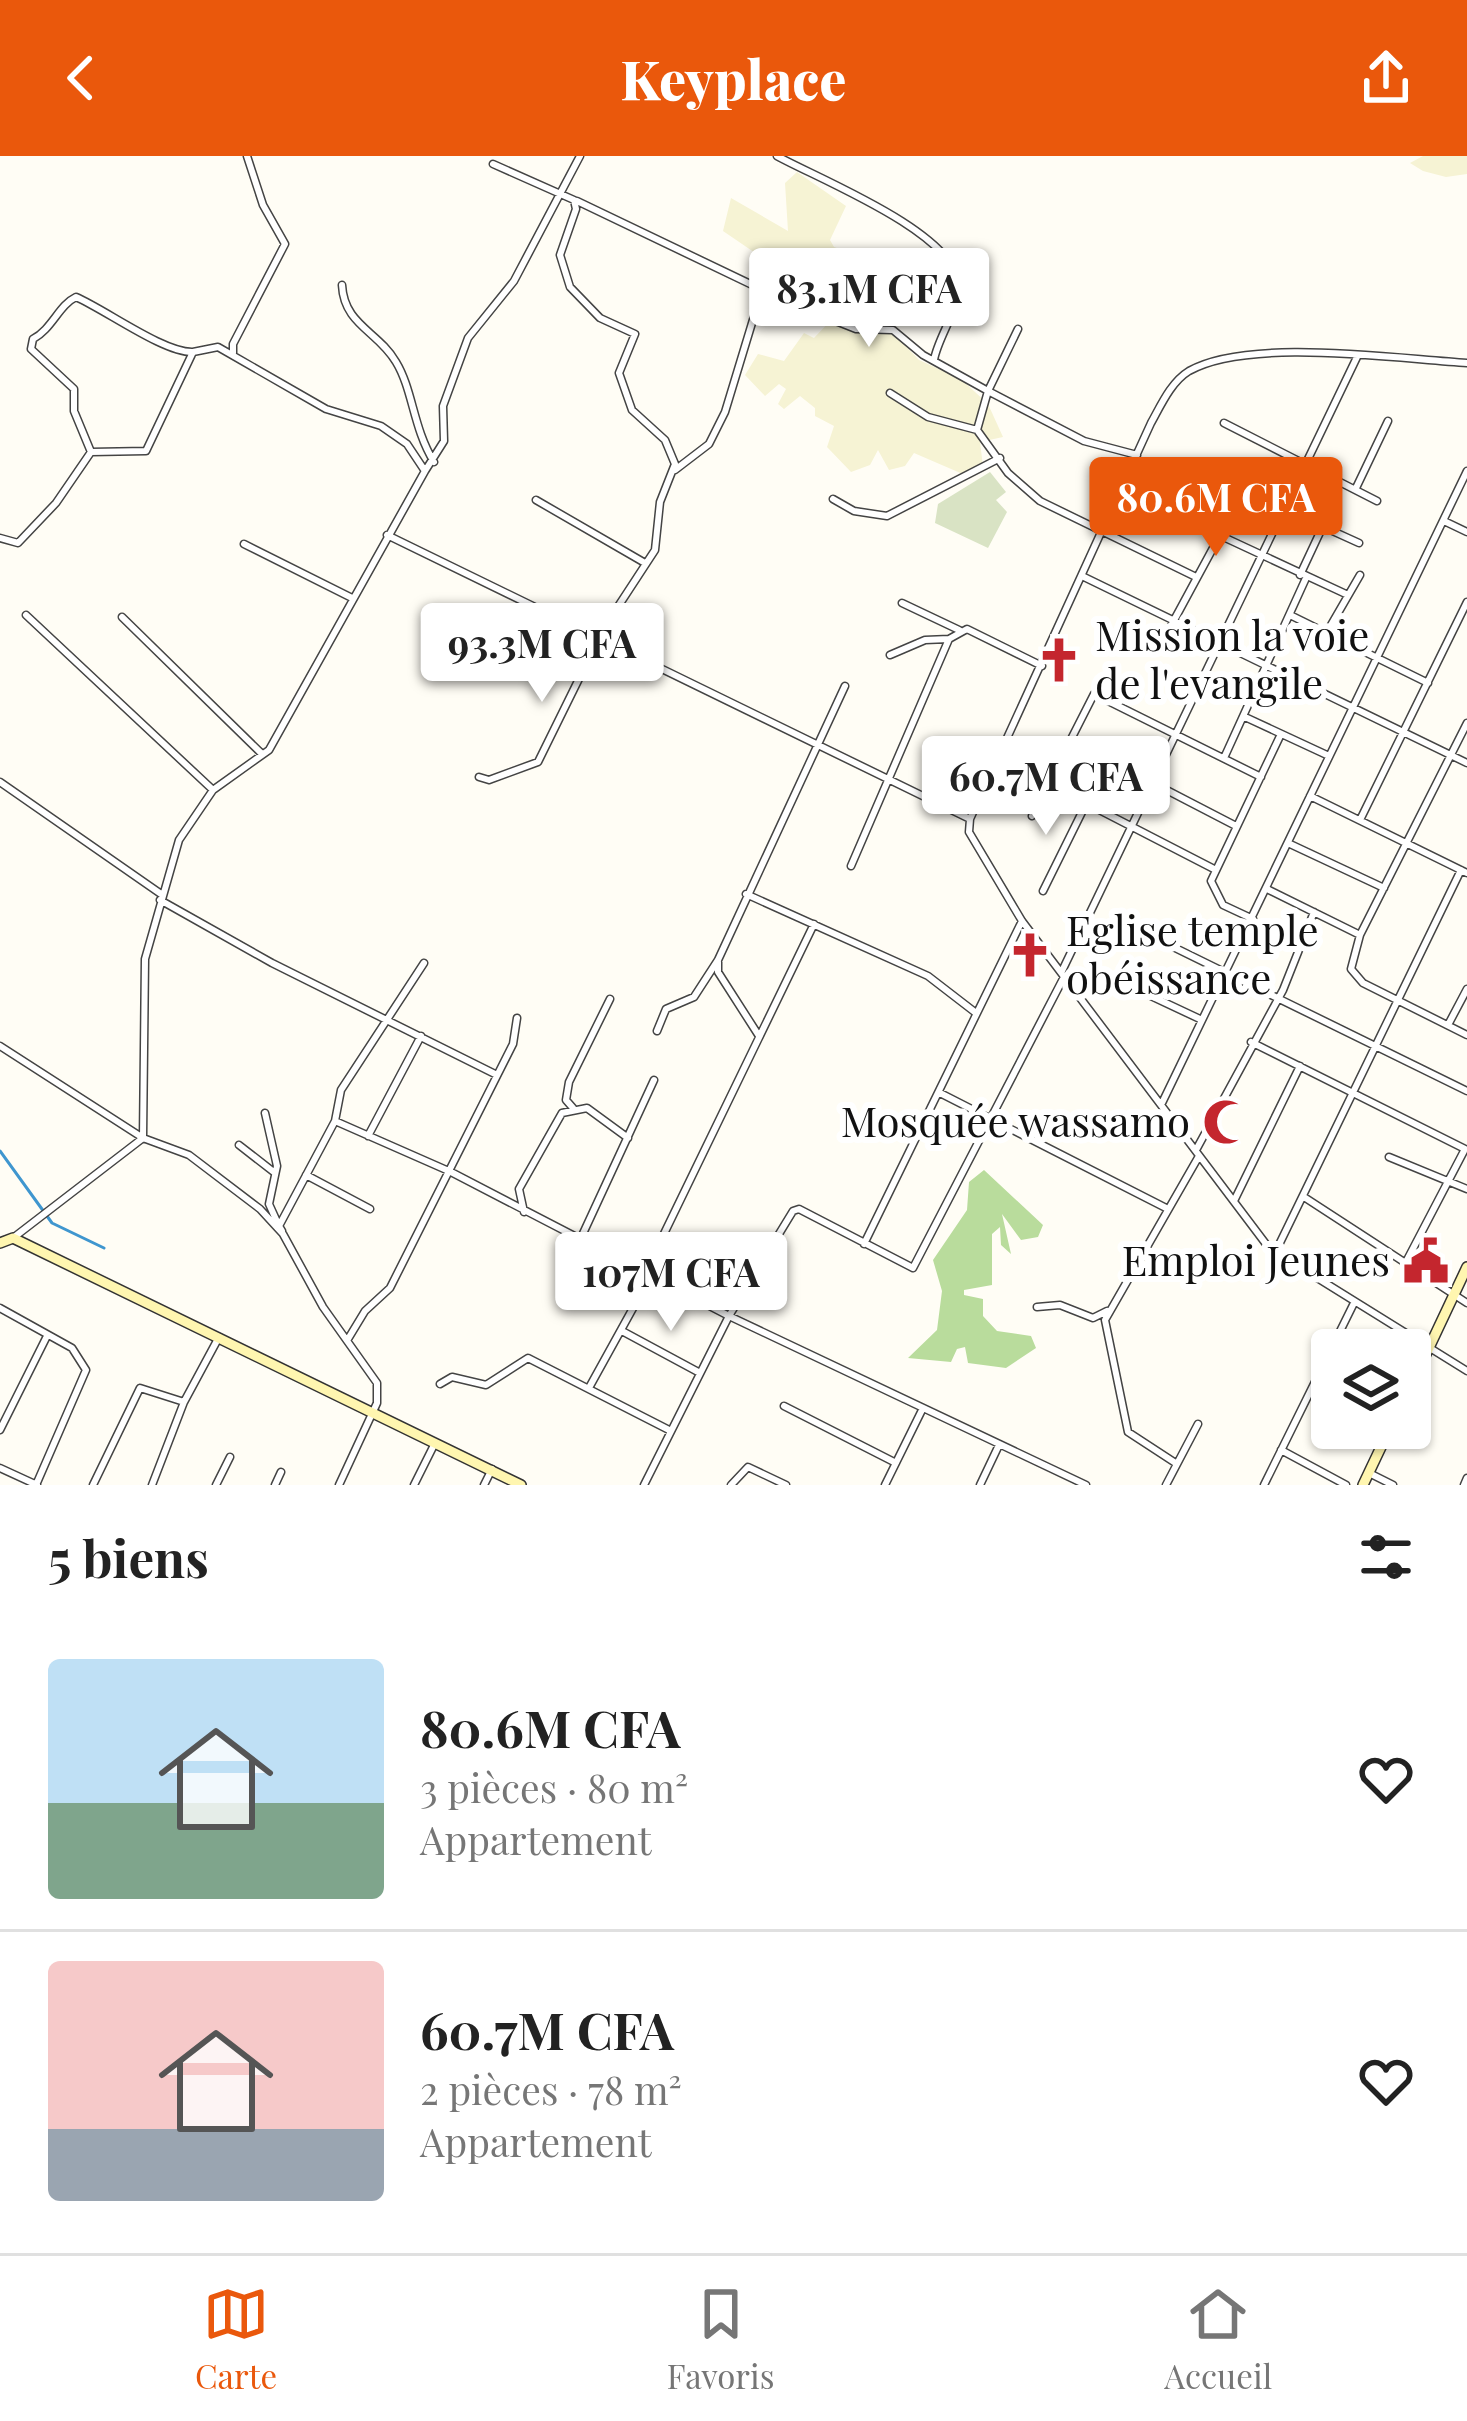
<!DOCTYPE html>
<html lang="fr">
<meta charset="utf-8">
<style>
body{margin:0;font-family:"Playfair Display",serif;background:#f2f2f2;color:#222;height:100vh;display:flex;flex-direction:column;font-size:45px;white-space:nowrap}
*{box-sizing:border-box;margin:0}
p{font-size:39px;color:#767676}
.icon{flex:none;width:66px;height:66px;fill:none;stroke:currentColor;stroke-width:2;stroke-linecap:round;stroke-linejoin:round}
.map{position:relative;height:1329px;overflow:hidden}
.details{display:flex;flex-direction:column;background:#fff;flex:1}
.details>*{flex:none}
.fabs{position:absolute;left:1311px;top:1173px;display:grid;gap:24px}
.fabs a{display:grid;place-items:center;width:120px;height:120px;border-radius:12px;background:#fff;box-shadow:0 3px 9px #0004;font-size:60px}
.price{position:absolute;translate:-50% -102px;padding:0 27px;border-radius:12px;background:#fff;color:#222;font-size:39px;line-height:78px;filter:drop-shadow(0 3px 6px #0008)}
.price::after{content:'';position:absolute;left:50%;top:72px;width:36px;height:27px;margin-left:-18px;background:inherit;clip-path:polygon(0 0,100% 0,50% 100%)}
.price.on{background:#ea580c;color:#fff}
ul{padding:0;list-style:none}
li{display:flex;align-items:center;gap:36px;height:300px;padding:0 48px}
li+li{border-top:3px solid #e0e0e0}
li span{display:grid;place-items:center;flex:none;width:336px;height:240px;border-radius:12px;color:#555}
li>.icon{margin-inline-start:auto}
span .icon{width:144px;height:144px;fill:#fffc;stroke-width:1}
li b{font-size:51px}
h2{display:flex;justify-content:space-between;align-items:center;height:144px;padding:0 48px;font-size:51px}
header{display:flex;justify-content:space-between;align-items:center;height:156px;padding:0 48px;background:#ea580c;color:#fff;font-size:54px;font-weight:800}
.tab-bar{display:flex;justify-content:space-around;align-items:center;height:168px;border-top:3px solid #e0e0e0;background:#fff;font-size:33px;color:#767676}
.tab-bar a{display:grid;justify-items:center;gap:6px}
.tab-bar .on{color:#ea580c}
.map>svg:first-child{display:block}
.farmland{fill:#f6f3d4}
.forest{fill:#b9dc9c}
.cemetery{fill:#d9e3c4}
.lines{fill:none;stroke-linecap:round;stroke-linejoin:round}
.stream{stroke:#3f96cf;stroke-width:3}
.street-casing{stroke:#444;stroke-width:9}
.secondary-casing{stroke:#333;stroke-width:12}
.street{stroke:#fff;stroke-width:6}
.secondary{stroke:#fff6b0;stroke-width:9}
.labels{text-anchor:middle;stroke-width:12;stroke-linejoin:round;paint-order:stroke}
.poi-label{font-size:42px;fill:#111;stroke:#fff;text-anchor:start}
</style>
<header><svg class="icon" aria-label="back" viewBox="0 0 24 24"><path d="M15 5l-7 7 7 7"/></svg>Keyplace<svg class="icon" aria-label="share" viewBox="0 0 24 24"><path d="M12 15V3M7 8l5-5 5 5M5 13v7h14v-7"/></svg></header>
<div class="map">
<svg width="1467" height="1329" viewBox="0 0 1467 1329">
<rect width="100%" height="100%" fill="#fffdf5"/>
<path class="farmland" d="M1423,0H1467V18L1446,21L1423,15L1410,7Z
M797,16L846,50L830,84L834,91L878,106L892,118L864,158L873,172L894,178L919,204L961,223L988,248L1003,281L980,286L983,310L965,319L914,297L905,310L889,314L878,294L870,309L851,316L827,291L834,270L815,260V252L800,240L784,253L778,248L786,233L779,228L765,240L745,219L758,198L784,205L804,177L814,182L832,163L762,134L771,122L767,105L723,75L731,42L788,75L785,27Z"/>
<path class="forest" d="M984,1014L1043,1069L1038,1081L1021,1084L1002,1058L1011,1098L1001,1089L1000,1071L992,1078V1129L964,1134V1139L983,1143V1160L997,1175L1031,1180L1036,1192L1006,1212L968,1207L965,1191L957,1193L951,1206L908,1202L937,1174L942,1135L933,1104L967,1054L969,1026Z"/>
<path class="cemetery" d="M990,316L1006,336L996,344L1007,356L988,392L935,367L938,348Z"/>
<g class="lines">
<path class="stream" d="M0,995L52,1067L104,1092"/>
<g class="street-casing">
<path id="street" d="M777,0C819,23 948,74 958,124C963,148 938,180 934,204
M577,45L790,147L856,173L893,174L923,199L988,235L977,274L1008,317L1040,345L1196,421
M342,129C344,169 378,175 396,206C413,234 413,272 434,306
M1018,173L988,235L1084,285L1137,299
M233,197V188L285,88L263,49L247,0
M1467,207C1397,203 1249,181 1189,215C1171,226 1161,249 1151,267L970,663L969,676L1022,765L1269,1092L1467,1215
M890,237L928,261L977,274
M1224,267L1377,345
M91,296L74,255V233L31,193L33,183C52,173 59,149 76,141C106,154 164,197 193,196
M675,314L709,288L725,256L762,134
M425,315L444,285L443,250L468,182L514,125L580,0
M1209,319L1359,387
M1356,332L1388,265
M833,343L854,355L887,360L1000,302
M536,344L645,407
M1189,365L1348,439
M1444,365L1467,376
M387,379L970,663
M0,382L18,387L56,347L91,296L146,295L193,196L218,191L326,253L381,270L407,288L425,315L269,594L213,634L179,684L145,803L143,982
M244,388L352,442
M1300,419L1322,372
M1084,421L1467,607
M902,447L959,474
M26,459L213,634
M1292,460L1428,527
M122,461L262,598
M1327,476L1360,419
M1159,492L1219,381
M890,499L925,484L949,483
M1245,561L1329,600
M1467,567L1360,779L1351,813L1363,827L1467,879
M1070,584L1236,670
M1224,602L1306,422
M479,621L489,624L538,606L604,472L655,394L660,346L675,308L665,284L632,254L619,217L635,178L600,162L570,131L560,99L576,53L574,44L493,8
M0,626L161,738
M1049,628L1214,713
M1310,640L1467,717
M1032,660L1094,538L1261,621
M1360,664L1467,446
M1290,688L1384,732
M851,710L949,483L967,473L1042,510
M1267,733L1360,779
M1043,735L1086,648
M746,738L928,820L976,857
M160,744L272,807L497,919
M1253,763L1223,749L1211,725L1281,578
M1157,783L1467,935
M718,806V816L759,880
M1062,815L1358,199
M1136,833L1202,864
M1448,869L1467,833
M657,875L666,853L694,841L718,804L845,530
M1251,886L1465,993
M0,890L143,982
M940,937L1166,1052
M1162,947L1467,315
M573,952L566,944L569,926L610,843
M265,957L277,1010L269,1048L279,1070
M335,965L451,1016L729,1160L1086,1329
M368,980L421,880
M239,989L275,1017
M1196,994L1283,834L1314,756
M1389,1001L1467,1033
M306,1019L370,1053
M1304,1041L1467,1147
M1234,1045L1300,910
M524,1056L519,1033L562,957L587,952L628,982
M282,1075L279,1070L335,965L341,934L424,807
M13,1082L143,982L189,999L260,1053L283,1078L323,1151L377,1227V1247L339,1329
M580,1084L654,924
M864,1088L1022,765
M1275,1097L1461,714
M1406,1106L1465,993
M1037,1151L1060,1149L1093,1162L1107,1155
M0,1152L72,1192L86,1214L36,1329
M622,1175L700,1217
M348,1183L365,1155L390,1132L513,888L517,862
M440,1228L452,1221L486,1229L528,1202L671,1275
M590,1230L643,1134L645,1117L814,768
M784,1250L896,1307
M0,1274L46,1182
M1281,1294L1346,1329
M1177,1308L1128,1276L1105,1164L1199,1000
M0,1312L37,1329
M1369,1317L1393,1329
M93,1329L140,1232L184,1246L219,1181
M152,1329L184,1246
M216,1329L230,1301
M275,1329L281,1316
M414,1329L435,1287
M484,1329L492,1313
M644,1329L729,1160L793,1055L799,1053L913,1112L1064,821
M731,1329L748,1311L786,1329
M885,1329L922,1254
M980,1329L999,1289
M1166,1329L1198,1268
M1264,1329L1354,1147
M1464,1329L1467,1322"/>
</g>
<g class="secondary-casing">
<path id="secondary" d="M0,1087L13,1082L521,1329
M1410,1232L1467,1111
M1363,1329L1390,1272"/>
</g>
<use href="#street" class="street"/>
<use href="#secondary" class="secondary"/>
</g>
<defs>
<g id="church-bare" transform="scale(3.6)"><path d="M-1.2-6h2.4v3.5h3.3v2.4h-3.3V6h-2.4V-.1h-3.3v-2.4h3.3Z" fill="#c4262e" stroke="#fff" stroke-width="2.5" paint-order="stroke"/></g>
<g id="mosque-bare" transform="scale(3.6)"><path d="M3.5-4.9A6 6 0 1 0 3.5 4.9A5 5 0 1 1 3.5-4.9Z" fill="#c4262e" stroke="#fff" stroke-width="2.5" paint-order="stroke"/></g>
<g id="civic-bare" transform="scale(3.6)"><path d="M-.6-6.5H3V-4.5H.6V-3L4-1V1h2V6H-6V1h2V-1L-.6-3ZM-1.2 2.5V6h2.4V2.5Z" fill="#c4262e" stroke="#fff" stroke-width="2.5" paint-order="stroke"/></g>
</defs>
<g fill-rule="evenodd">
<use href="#church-bare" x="1059" y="504"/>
<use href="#church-bare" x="1030" y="799"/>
<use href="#mosque-bare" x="1226" y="966"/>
<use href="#civic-bare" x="1426" y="1105"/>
</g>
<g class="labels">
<g class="poi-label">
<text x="1095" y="495">Mission la voie<tspan x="1095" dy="48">de l'evangile</tspan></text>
<text x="1066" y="790">Eglise temple<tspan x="1066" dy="48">obéissance</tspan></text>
<text x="1190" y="981" text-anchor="end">Mosquée wassamo</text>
<text x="1390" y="1120" text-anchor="end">Emploi Jeunes</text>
</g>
</g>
</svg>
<div class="fabs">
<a><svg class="icon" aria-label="layers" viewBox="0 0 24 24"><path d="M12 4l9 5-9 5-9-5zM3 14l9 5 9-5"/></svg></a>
</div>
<b class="price" style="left:869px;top:194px">83.1M CFA</b>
<b class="price on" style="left:1216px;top:403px">80.6M CFA</b>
<b class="price" style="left:542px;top:549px">93.3M CFA</b>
<b class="price" style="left:1046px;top:682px">60.7M CFA</b>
<b class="price" style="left:671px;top:1178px">107M CFA</b>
</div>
<section class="details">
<h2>5 biens<svg class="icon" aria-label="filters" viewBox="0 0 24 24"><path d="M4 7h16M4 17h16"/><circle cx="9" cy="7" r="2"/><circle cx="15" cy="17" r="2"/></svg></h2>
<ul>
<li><span style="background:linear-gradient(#bfe0f5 60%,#7fa58c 0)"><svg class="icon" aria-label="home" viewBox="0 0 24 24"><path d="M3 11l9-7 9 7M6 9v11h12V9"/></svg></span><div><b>80.6M CFA</b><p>3 pièces · 80 m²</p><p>Appartement</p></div><svg class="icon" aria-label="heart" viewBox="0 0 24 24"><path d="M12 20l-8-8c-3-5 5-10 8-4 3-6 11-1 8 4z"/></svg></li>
<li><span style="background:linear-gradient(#f6c9c9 70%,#9aa5b1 0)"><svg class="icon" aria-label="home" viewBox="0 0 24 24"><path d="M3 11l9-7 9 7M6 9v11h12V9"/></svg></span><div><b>60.7M CFA</b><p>2 pièces · 78 m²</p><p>Appartement</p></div><svg class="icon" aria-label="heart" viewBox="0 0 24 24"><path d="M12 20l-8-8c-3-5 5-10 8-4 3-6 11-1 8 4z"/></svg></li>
</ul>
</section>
<nav class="tab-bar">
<a class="on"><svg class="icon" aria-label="map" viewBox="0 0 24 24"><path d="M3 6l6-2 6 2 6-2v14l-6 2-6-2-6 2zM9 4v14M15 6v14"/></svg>Carte</a>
<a><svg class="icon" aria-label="saved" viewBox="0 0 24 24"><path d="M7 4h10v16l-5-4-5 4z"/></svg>Favoris</a>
<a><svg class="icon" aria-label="home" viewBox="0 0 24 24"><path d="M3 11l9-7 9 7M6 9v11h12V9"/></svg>Accueil</a>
</nav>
